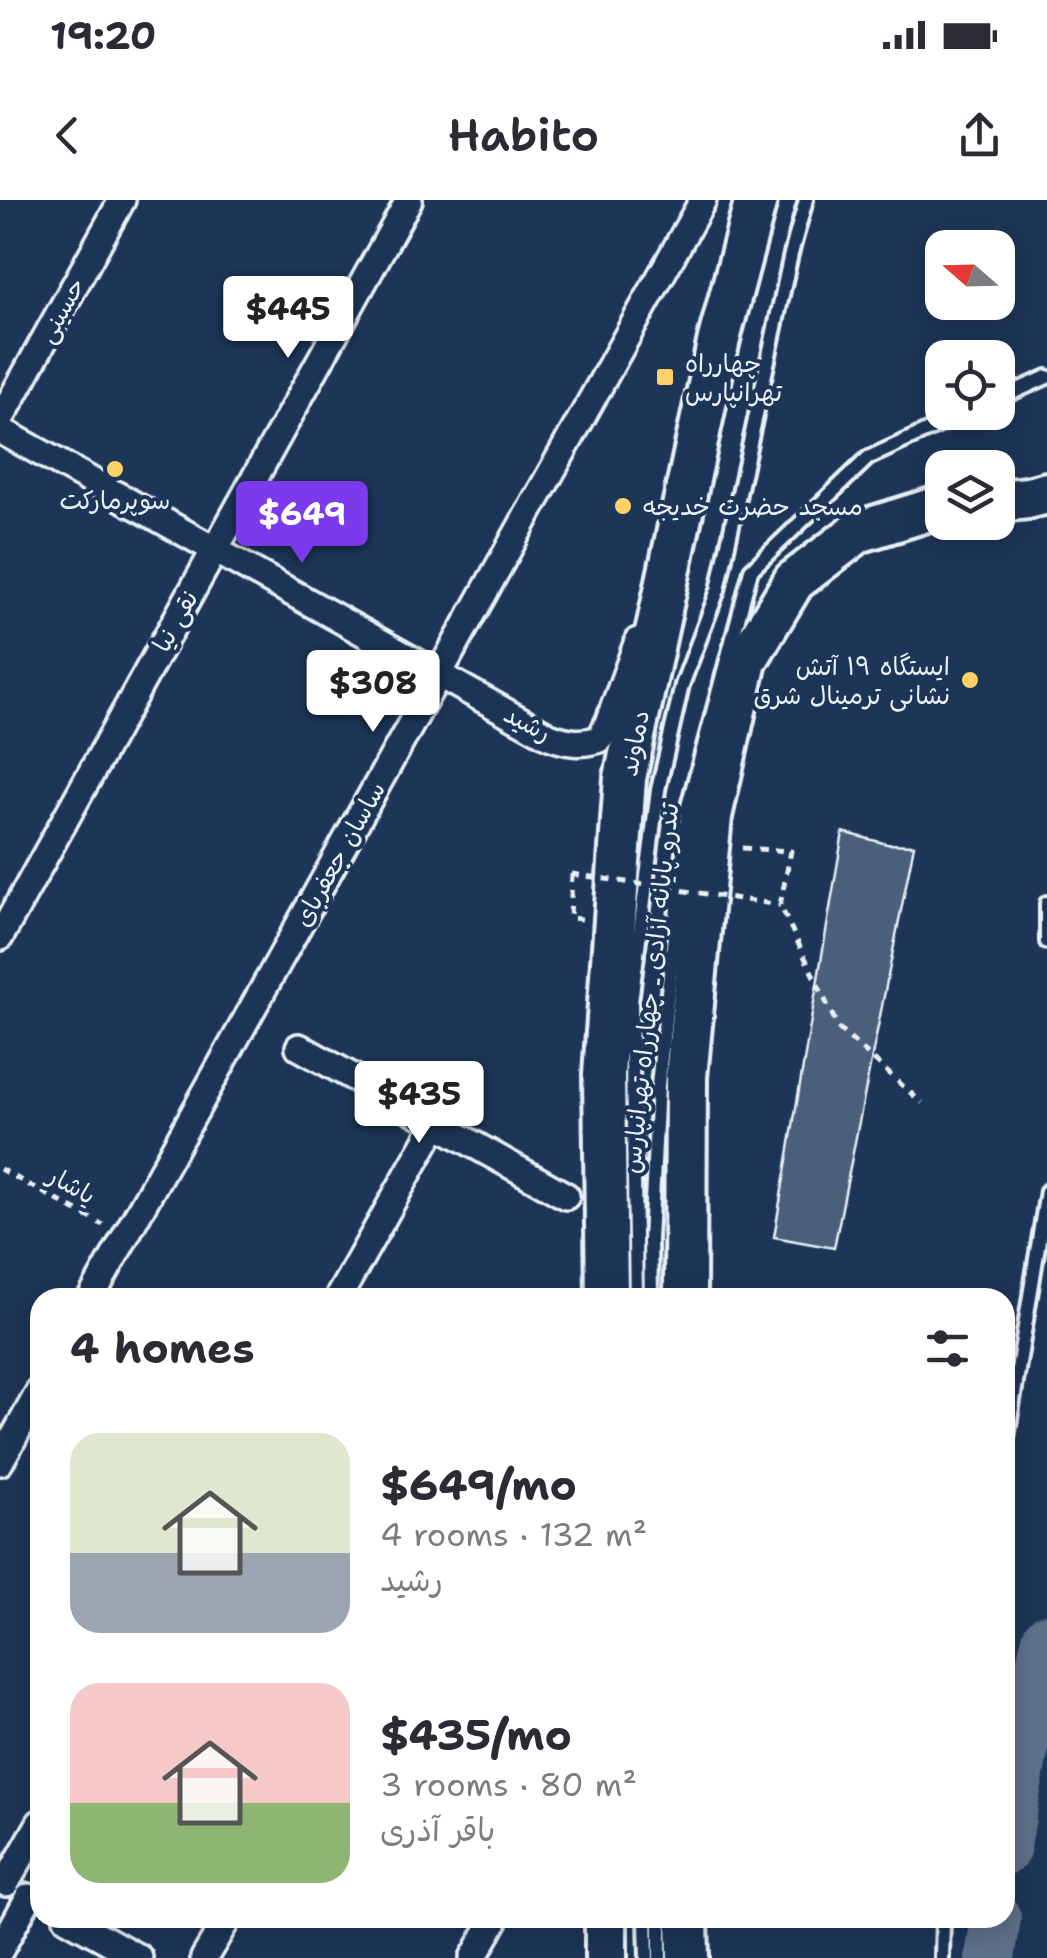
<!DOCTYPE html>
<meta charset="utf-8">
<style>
body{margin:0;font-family:"Shantell Sans","Playpen Sans Arabic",sans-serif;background:#f2f2f3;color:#2b2b33;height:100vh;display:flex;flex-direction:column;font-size:38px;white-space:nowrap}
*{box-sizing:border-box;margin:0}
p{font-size:32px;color:#7c7c81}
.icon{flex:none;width:55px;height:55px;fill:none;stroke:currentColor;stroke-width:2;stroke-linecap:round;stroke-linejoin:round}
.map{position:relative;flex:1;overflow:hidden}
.side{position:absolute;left:30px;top:1088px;width:985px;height:640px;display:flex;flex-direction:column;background:#fff;border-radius:30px;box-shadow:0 5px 25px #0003}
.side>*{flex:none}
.needle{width:65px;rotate:290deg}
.controls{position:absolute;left:925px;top:30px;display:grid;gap:20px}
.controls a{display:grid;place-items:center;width:90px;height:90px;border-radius:20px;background:#fff;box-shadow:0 5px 25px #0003;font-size:50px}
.price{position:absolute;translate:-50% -85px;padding:0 22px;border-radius:10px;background:#fff;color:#222;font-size:32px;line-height:65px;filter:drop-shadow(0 2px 5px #0008)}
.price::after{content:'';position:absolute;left:50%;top:60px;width:30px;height:22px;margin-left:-15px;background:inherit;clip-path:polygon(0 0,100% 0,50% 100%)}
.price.active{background:#7c3aed;color:#fff}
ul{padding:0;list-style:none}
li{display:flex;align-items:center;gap:30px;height:250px;padding:0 40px}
li span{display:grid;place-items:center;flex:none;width:280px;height:200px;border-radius:30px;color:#555}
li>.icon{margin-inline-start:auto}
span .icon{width:120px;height:120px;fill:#fffc;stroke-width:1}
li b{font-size:42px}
h2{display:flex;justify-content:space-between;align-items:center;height:120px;padding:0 40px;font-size:42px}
.status{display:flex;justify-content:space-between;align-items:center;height:70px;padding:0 50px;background:#fff;direction:ltr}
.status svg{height:28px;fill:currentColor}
header{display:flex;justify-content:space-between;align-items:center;height:130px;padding:0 40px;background:#fff;font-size:45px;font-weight:600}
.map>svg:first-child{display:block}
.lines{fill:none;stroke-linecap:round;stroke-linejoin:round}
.river{stroke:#5d7089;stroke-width:50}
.building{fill:#495e7a;stroke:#e8f1f8;stroke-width:2.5}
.lane-casing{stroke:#e8f1f8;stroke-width:20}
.street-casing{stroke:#e8f1f8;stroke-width:32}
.primary-casing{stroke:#e8f1f8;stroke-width:48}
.path{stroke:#e8f1f8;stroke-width:5;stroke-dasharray:8 8;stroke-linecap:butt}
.lane{stroke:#1d3557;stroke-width:12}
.street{stroke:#1d3557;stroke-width:25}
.primary{stroke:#1d3557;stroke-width:40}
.path-bridge{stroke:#e8f1f8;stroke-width:5;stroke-dasharray:8 8;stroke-linecap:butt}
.poi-dot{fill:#ffd166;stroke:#1d3557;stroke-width:4}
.labels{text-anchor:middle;stroke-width:8;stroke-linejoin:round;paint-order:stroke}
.street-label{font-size:25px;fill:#e8f1f8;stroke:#1d3557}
.poi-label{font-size:25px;fill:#e8f1f8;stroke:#1d3557;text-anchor:start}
</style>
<div class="status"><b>19:20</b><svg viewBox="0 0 49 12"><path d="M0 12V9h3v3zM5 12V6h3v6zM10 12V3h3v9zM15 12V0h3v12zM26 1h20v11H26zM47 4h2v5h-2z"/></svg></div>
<header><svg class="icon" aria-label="back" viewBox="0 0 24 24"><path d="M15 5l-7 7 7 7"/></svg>Habito<svg class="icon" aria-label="share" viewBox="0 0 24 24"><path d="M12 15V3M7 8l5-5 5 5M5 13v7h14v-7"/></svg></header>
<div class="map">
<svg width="1047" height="1758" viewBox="0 0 1047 1758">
<rect width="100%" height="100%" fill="#1d3557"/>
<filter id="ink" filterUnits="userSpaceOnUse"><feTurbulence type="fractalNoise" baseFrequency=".01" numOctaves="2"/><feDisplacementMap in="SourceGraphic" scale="20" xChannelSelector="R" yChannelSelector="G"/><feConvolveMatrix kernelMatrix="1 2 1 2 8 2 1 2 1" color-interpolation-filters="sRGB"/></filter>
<g filter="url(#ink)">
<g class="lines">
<path class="river" d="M1005,1650L1034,1492L1047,1439
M990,1758L996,1718"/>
</g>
<path class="building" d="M843,632L887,644L914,645L834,1048L774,1037Z"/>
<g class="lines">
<g class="lane-casing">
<path id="lane" d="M998,199L1047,177
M1047,703V742
M636,1098L631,802L658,590L682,485L718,390L791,54L806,0
M651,1098L650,1040L658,885L688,606L751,370L868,258L968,212
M1005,1250L1047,991
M646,1718L647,1758
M660,1718V1758
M942,1758L943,1718"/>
</g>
<g class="street-casing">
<path id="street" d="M0,220L122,0
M0,230L549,536C568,543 581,545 600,539L609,521L638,441
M0,737L409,0
M299,847L566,996
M91,1098L703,0
M338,1098L436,924
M0,1262L40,1190
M6,1683L40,1623
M67,1718L139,1758
M0,1750L29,1697
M204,1758L228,1718
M473,1758L496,1718"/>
</g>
<g class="primary-casing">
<path id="primary" d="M998,301L1028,298L1047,293
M607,1098L604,875L625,578L719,139L756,0
M685,1098L686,877L711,616L746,461L794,381L858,332L942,306
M687,1718L688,1758
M606,1758V1718"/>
</g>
<path class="path" d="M742,648L791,651L780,705L839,829L922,903
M572,674L570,718L583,719
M0,969L103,1025"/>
<use href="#lane" class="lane"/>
<use href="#street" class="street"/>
<use href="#primary" class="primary"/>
<path class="path-bridge" d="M572,674L780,705"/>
</g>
</g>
<g class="poi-dot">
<rect x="655" y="167" width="20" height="20" rx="5"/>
<circle cx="115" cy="269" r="10"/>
<circle cx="623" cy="306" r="10"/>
<circle cx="970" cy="480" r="10"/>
</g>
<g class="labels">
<g class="street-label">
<text transform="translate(61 110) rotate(-61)" y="9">حسینی</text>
<text transform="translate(175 421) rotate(-61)" y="9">نقی نیا</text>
<text transform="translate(528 523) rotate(28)" y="9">رشید</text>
<text transform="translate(634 543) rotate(-79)" y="9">دماوند</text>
<text transform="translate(339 654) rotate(-61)" y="9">ساسان جعفربای</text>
<text transform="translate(650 788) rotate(-84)" y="9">تندرو پایانه آزادی ـ چهارراه تهرانپارس</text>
<text transform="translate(72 985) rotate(29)" y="9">یاشار</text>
</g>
<g class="poi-label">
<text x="685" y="172">چهارراه<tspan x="685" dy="29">تهرانپارس</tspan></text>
<text x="115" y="309" text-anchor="middle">سوپرمارکت</text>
<text x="643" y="315">مسجد حضرت خدیجه</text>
<text x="950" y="475" text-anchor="end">ایستگاه ۱۹ آتش<tspan x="950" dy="29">نشانی ترمینال شرق</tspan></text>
</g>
</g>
</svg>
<div class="controls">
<a><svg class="needle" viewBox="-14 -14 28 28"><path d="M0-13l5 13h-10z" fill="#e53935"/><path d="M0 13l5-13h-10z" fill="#7c7c81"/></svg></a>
<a><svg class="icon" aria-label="locate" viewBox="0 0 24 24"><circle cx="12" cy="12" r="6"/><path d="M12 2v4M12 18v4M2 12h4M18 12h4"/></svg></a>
<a><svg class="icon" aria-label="layers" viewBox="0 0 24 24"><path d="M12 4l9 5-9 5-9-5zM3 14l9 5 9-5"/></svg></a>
</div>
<b class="price" style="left:288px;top:161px">$445</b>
<b class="price active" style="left:302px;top:366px">$649</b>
<b class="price" style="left:373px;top:535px">$308</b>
<b class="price" style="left:419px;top:946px">$435</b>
<section class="side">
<h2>4 homes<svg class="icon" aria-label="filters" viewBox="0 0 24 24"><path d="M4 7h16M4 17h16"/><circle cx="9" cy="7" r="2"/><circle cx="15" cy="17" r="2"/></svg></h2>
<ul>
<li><span style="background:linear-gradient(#dfe7d0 60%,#9aa5b1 0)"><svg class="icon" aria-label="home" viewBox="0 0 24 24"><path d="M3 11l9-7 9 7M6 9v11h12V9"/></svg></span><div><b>$649/mo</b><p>4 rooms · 132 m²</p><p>رشید</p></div></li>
<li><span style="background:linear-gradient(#f6c9c9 60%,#8fb573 0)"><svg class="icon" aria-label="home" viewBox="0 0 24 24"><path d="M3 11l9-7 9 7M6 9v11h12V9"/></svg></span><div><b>$435/mo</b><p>3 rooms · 80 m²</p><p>باقر آذری</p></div></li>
</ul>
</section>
</div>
